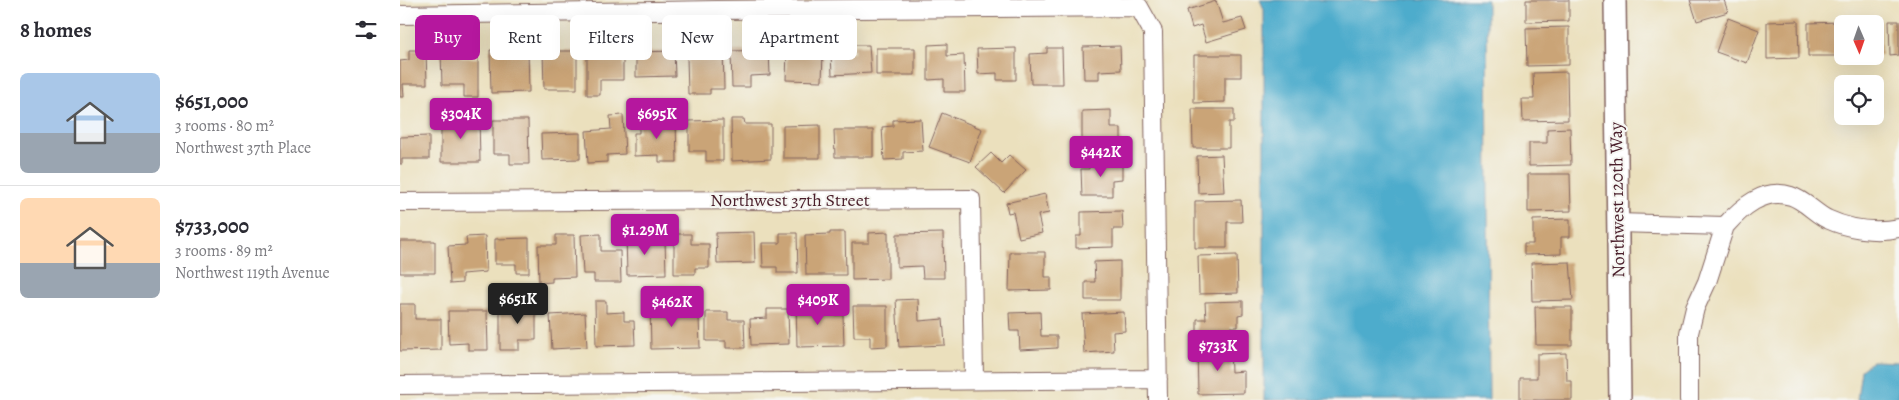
<!DOCTYPE html>
<meta charset="utf-8">
<style>
body{margin:0;font-family:Alegreya,serif;background:#f7f7f7;color:#2b2b33;height:100vh;display:flex;flex-direction:column;font-size:19px;white-space:nowrap}
*{box-sizing:border-box;margin:0}
p{font-size:16px;color:#7c7c81}
.icon{flex:none;width:28px;height:28px;fill:none;stroke:currentColor;stroke-width:2;stroke-linecap:round;stroke-linejoin:round}
.map{position:relative;flex:1;overflow:hidden}
.panel{display:flex;flex-direction:column;background:#fff;width:400px}
.panel>*{flex:none}
.top-card{position:absolute;left:15px;top:15px;width:475px;height:45px;display:flex;gap:10px}
.needle{width:32px;rotate:178deg}
.controls{position:absolute;left:1434px;top:15px;display:grid;gap:10px}
.controls a{display:grid;place-items:center;width:50px;height:50px;border-radius:8px;background:#fff;box-shadow:0 5px 20px #0002;font-size:25px}
.price{position:absolute;translate:-50% -42px;padding:0 11px;border-radius:5px;background:#b5179e;color:#fff;font-size:16px;line-height:32px;filter:drop-shadow(0 1px 2px #0008)}
.price::after{content:'';position:absolute;left:50%;top:30px;width:15px;height:11px;margin-left:-8px;background:inherit;clip-path:polygon(0 0,100% 0,50% 100%)}
.price.current{background:#222;color:#fff}
ul{padding:0;list-style:none}
li{display:flex;align-items:center;gap:15px;height:125px;padding:0 20px}
li+li{border-top:1px solid #e1e1e2}
li span{display:grid;place-items:center;flex:none;width:140px;height:100px;border-radius:8px;color:#555}
li>.icon{margin-inline-start:auto}
span .icon{width:60px;height:60px;fill:#fffc;stroke-width:1}
li b{font-size:21px}
h2{display:flex;justify-content:space-between;align-items:center;height:60px;padding:0 20px;font-size:21px}
.pill{padding:0 18px;border-radius:8px;background:#fff;box-shadow:0 5px 20px #0002;font-size:18px;line-height:45px}
.pill.current{background:#b5179e;color:#fff}
main{display:flex;flex:1;min-height:0}
.map>svg:first-child{display:block}
.water{fill:#4daccc;stroke:#4c667c}
.building{fill:#caa477}
.lines{fill:none;stroke-linecap:round;stroke-linejoin:round}
.minor-casing{stroke:#82635e;stroke-width:20}
.tertiary-casing{stroke:#82635e;stroke-width:24}
.minor{stroke:#fff;stroke-width:18}
.tertiary{stroke:#fff;stroke-width:21}
.labels{text-anchor:middle;stroke-width:4;stroke-linejoin:round;paint-order:stroke}
.street-label{font-size:18px;fill:#4a1f2b;stroke:#f6f6f2}
</style>
<main>
<section class="panel">
<h2>8 homes<svg class="icon" aria-label="filters" viewBox="0 0 24 24"><path d="M4 7h16M4 17h16"/><circle cx="9" cy="7" r="2"/><circle cx="15" cy="17" r="2"/></svg></h2>
<ul>
<li><span style="background:linear-gradient(#a9c7e8 60%,#9aa5b1 0)"><svg class="icon" aria-label="home" viewBox="0 0 24 24"><path d="M3 11l9-7 9 7M6 9v11h12V9"/></svg></span><div><b>$651,000</b><p>3 rooms · 80 m²</p><p>Northwest 37th Place</p></div></li>
<li><span style="background:linear-gradient(#ffd9b3 65%,#9aa5b1 0)"><svg class="icon" aria-label="home" viewBox="0 0 24 24"><path d="M3 11l9-7 9 7M6 9v11h12V9"/></svg></span><div><b>$733,000</b><p>3 rooms · 89 m²</p><p>Northwest 119th Avenue</p></div></li>
</ul>
</section>
<div class="map">
<svg width="1499" height="400" viewBox="0 0 1499 400">
<rect width="100%" height="100%" fill="#f6f6f2"/>
<filter id="ink" filterUnits="userSpaceOnUse"><feTurbulence type="fractalNoise" baseFrequency=".02" numOctaves="2"/><feDisplacementMap in="SourceGraphic" scale="10" xChannelSelector="R" yChannelSelector="G"/><feConvolveMatrix kernelMatrix="1 2 1 2 8 2 1 2 1" color-interpolation-filters="sRGB"/></filter>
<filter id="wash" filterUnits="userSpaceOnUse"><feTurbulence type="fractalNoise" baseFrequency=".0096" numOctaves="4" result="noise"/><feDisplacementMap in="SourceGraphic" scale="20" xChannelSelector="R" yChannelSelector="G"/><feGaussianBlur stdDeviation="1.12" result="paint"/><feColorMatrix in="noise" values="0 0 0 0 0 0 0 0 0 0 0 0 0 0 0 0 0 1.4 0 .05"/><feComposite in="paint" operator="in"/></filter>
<g filter="url(#wash)">
<rect width="100%" height="100%" fill="#ebe0bd"/>
<path class="water" d="M860,0H1087L1089,400H864V9Z
M1473,361L1499,362V400H1457L1461,370Z"/>
<g id="blocks">
<path class="building" d="M1126,0H1169V21L1126,22Z
M1290,0H1324L1328,12L1297,21Z
M816,1L823,23L842,18L846,30L806,42L801,25L792,28L787,10Z
M1328,18L1359,30L1347,63L1316,52Z
M1481,19V55H1475V24H1448V20Z
M1398,21L1399,58L1367,59V22Z
M1489,21H1499V55L1490,56Z
M1439,22L1440,56H1408V23Z
M1169,27V65L1127,66L1126,28Z
M547,44V56L564,55L565,92H544V79L528,80V45Z
M454,45H469L471,73L432,75L431,54L454,53Z
M720,46L721,70L699,71V79H684L683,47Z
M305,47H323L324,89H310V94H288L287,57H305Z
M476,48H515V75H476Z
M616,48V80H597V73L578,74L577,49Z
M647,48H662L663,84H631L630,54L647,53Z
M128,49L129,92L91,93L90,50Z
M9,50H26L27,84H3L4,97H0V61L9,60Z
M41,50H60L61,58H78V97H64V85H42Z
M369,50L370,75L350,76V87H332L331,51Z
M143,51H177V89H144Z
M274,51L275,76L236,77V52Z
M387,51L423,52L422,81L386,80Z
M187,54H223V80H200V95H187Z
M794,55H841V77H825V102L794,103Z
M1167,72L1168,120L1123,121L1122,99H1134L1133,73Z
M792,109H834V122H829V148H793Z
M711,110V128H721V145H682V111Z
M542,113L582,129L570,162L529,147Z
M223,115L225,154L207,155V162L188,163L186,131L211,129L210,116Z
M49,116H79L80,162H41V127H49Z
M331,119H344L345,124H371V159L332,161Z
M521,119L523,151L503,152V159L484,160L482,127L493,126V120Z
M93,120H128L129,164H110V154H93Z
M276,120L277,162H259V155L234,156V133H239V121Z
M323,120V161H306V151H289V121Z
M420,125V158H383V126Z
M1170,128L1171,165L1129,166V143H1147V129Z
M434,130H473V157H435Z
M180,133V159L142,160L141,134Z
M29,136V159H2V164H0V137Z
M591,153L601,163L609,155L626,170L604,193L576,167Z
M822,155L824,192L798,193L797,156Z
M722,160V179L712,180V196H682L681,169H689V161Z
M1128,174H1170L1171,211L1128,212Z
M645,194L649,213L638,215L642,233L619,238L613,212L608,213L606,203Z
M841,200L842,222H827V248H795V201Z
M722,211L723,229H713V247L676,248V236H681V212Z
M1170,219V237H1161V254L1124,255V244H1133V220Z
M354,232L355,263L317,264L316,233Z
M430,232H445L446,275H406L405,235L430,234Z
M488,232V279L452,280V243H469V233Z
M380,233H397L398,273H377V267H363L362,243H380Z
M543,233L544,278H523L522,266L497,267V234Z
M201,234V251H220L221,282H194V274H183L181,235Z
M226,234H245V241L265,240L266,274L227,275Z
M274,234H291V244H309V268H295V274H274Z
M156,235H174L175,277L152,278V282L139,283L138,245H156Z
M85,236L86,272L62,274V283L50,284L48,246L67,245L66,237Z
M129,238V273H116V264H95V239Z
M0,241H35V273H0Z
M610,252H645V277H651V290L609,291Z
M837,255L838,293L799,294L798,256Z
M720,261V300H685V282H695L694,262Z
M1170,262L1173,300L1132,301L1131,263Z
M125,299H136V340H119V350H100V307H125Z
M419,299V316L443,315L444,346L397,347L396,300Z
M518,299L519,321L543,319L545,345L499,347L496,300Z
M195,301H206V313L224,312V321H234L235,345L196,346Z
M273,301V317H299L300,348L251,349L250,302Z
M843,301V314L838,315V327H831V337H797V319H806L805,302Z
M0,304H15V319H41V350L0,351Z
M453,306H487V346L470,347V337H454Z
M1135,307H1172V345H1136Z
M367,309H388L389,344L351,345L350,319L367,318Z
M48,311H87L88,350H68V343L49,344Z
M306,312H328V320H344L345,348H326V341H306Z
M640,312L641,336H657V348L620,350L619,331H610L609,313Z
M724,312L725,331L713,332L714,351L684,353L682,314Z
M185,313L187,347L152,349L150,315Z
M830,346L831,372L844,371V393L798,394L797,347Z
M1166,353L1167,381H1172V400H1120V378H1137V354Z"/>
</g>
</g>
<g filter="url(#ink)">
<use href="#blocks" fill-opacity="0" stroke="#82635e" stroke-width="1"/>
<g class="lines">
<g class="minor-casing">
<path id="minor" d="M0,15L316,10L739,7L753,32L758,400
M0,202L571,199L574,379
M1217,223L1325,226C1341,208 1364,187 1391,196C1404,200 1415,213 1427,219C1449,229 1475,233 1499,228
M0,385L758,379
M1289,400V333L1295,308L1307,282L1325,226"/>
</g>
<g class="tertiary-casing">
<path id="tertiary" d="M1215,0L1220,400"/>
</g>
<use href="#minor" class="minor"/>
<use href="#tertiary" class="tertiary"/>
</g>
</g>
<g class="labels">
<g class="street-label">
<text x="390" y="206">Northwest 37th Street</text>
<text transform="translate(1217 200) rotate(-91)" y="6">Northwest 120th Way</text>
</g>
</g>
</svg>
<div class="controls">
<a><svg class="needle" viewBox="-14 -14 28 28"><path d="M0-13l5 13h-10z" fill="#e53935"/><path d="M0 13l5-13h-10z" fill="#7c7c81"/></svg></a>
<a><svg class="icon" aria-label="locate" viewBox="0 0 24 24"><circle cx="12" cy="12" r="6"/><path d="M12 2v4M12 18v4M2 12h4M18 12h4"/></svg></a>
</div>
<b class="price" style="left:61px;top:140px">$304K</b>
<b class="price" style="left:257px;top:140px">$695K</b>
<b class="price" style="left:701px;top:178px">$442K</b>
<b class="price" style="left:245px;top:256px">$1.29M</b>
<b class="price current" style="left:118px;top:325px">$651K</b>
<b class="price" style="left:418px;top:326px">$409K</b>
<b class="price" style="left:272px;top:328px">$462K</b>
<b class="price" style="left:818px;top:372px">$733K</b>
<div class="top-card">
<a class="pill current">Buy</a>
<a class="pill">Rent</a>
<a class="pill">Filters</a>
<a class="pill">New</a>
<a class="pill">Apartment</a>
</div>
</div>
</main>
